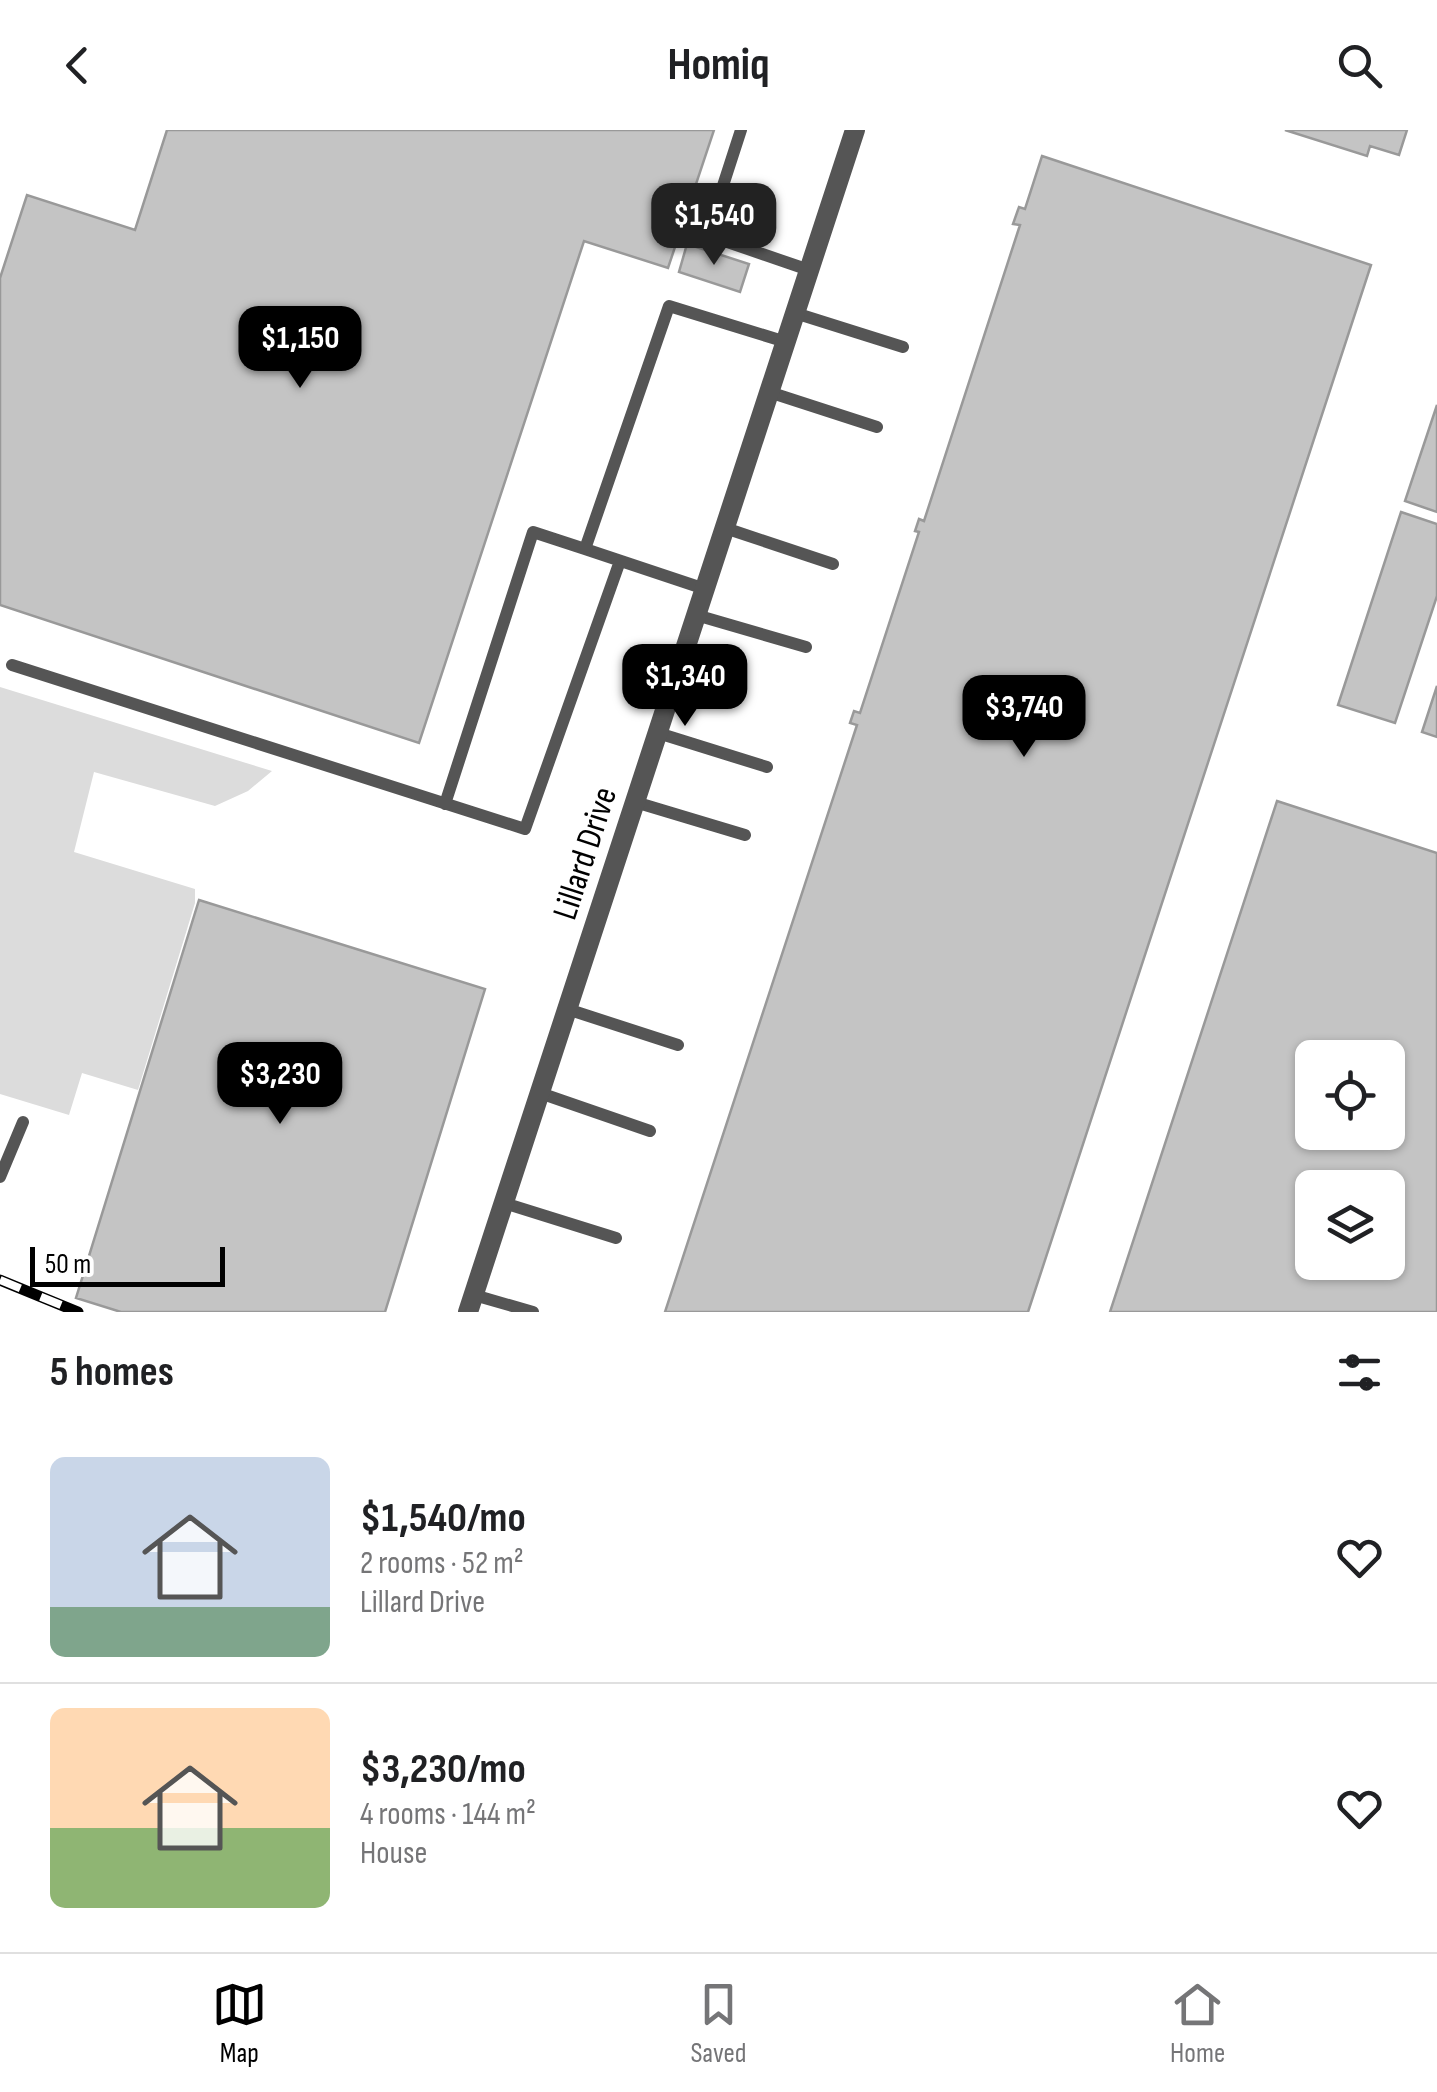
<!DOCTYPE html>
<meta charset="utf-8">
<style>
body{margin:0;font-family:"Sofia Sans Condensed",sans-serif;background:#f6f6f6;color:#202124;height:100vh;display:flex;flex-direction:column;font-size:38px;white-space:nowrap}
*{box-sizing:border-box;margin:0}
p{font-size:32px;color:#757577}
.icon{flex:none;width:55px;height:55px;fill:none;stroke:currentColor;stroke-width:2;stroke-linecap:round;stroke-linejoin:round}
.map{position:relative;height:1182px;overflow:hidden}
.sheet{display:flex;flex-direction:column;background:#fff;flex:1}
.sheet>*{flex:none}
.fabs{position:absolute;left:1295px;top:910px;display:grid;gap:20px}
.fabs a{display:grid;place-items:center;width:110px;height:110px;border-radius:15px;background:#fff;box-shadow:0 2px 8px #0004;font-size:50px}
.scale{position:absolute;left:30px;bottom:25px;width:195px;box-sizing:border-box;padding-left:10px;border:5px solid #000;border-top:0;font-size:28px;line-height:35px;white-space:nowrap;color:#000;-webkit-text-stroke:8px #fff;paint-order:stroke}
.price{position:absolute;translate:-50% -85px;padding:0 22px;border-radius:20px;background:#000;color:#fff;font-size:32px;line-height:65px;filter:drop-shadow(0 2px 5px #0008)}
.price::after{content:'';position:absolute;left:50%;top:60px;width:30px;height:22px;margin-left:-15px;background:inherit;clip-path:polygon(0 0,100% 0,50% 100%)}
.price.on{background:#222;color:#fff}
ul{padding:0;list-style:none}
li{display:flex;align-items:center;gap:30px;height:250px;padding:0 50px}
li+li{border-top:2px solid #e0e0e0}
li span{display:grid;place-items:center;flex:none;width:280px;height:200px;border-radius:15px;color:#555}
li>.icon{margin-inline-start:auto}
span .icon{width:120px;height:120px;fill:#fffc;stroke-width:1}
li b{font-size:42px}
h2{display:flex;justify-content:space-between;align-items:center;height:120px;padding:0 50px;font-size:42px}
header{display:flex;justify-content:space-between;align-items:center;height:130px;padding:0 50px;background:#fff;font-size:45px;font-weight:700}
.dock{display:flex;justify-content:space-around;align-items:center;height:140px;border-top:2px solid #e0e0e0;background:#fff;font-size:28px;color:#757577}
.dock a{display:grid;justify-items:center;gap:5px}
.dock .on{color:#000}
.map>svg:first-child{display:block}
.green{fill:#dcdcdc}
.building{fill:#c4c4c4;stroke:#999;stroke-width:2.5;fill-rule:evenodd}
.lines{fill:none;stroke-linecap:round;stroke-linejoin:round}
.service{stroke:#555;stroke-width:12}
.tertiary{stroke:#555;stroke-width:20}
.rail-casing{stroke:#000;stroke-width:11}
.rail{stroke:#fff;stroke-width:8;stroke-dasharray:22;stroke-linecap:butt}
.labels{text-anchor:middle;stroke-width:10;stroke-linejoin:round;paint-order:stroke}
.street-label{font-size:35px;fill:#000;stroke:#fff}
</style>
<header><svg class="icon" aria-label="back" viewBox="0 0 24 24"><path d="M15 5l-7 7 7 7"/></svg>Homiq<svg class="icon" aria-label="search" viewBox="0 0 24 24"><circle cx="10" cy="10" r="6"/><path d="M15 15l6 6"/></svg></header>
<div class="map">
<svg width="1437" height="1182" viewBox="0 0 1437 1182">
<rect width="100%" height="100%" fill="#fff"/>
<path class="green" d="M0,557L272,641L248,661L215,676L94,642L74,722L195,759V773L138,960L82,943L69,985L0,964Z"/>
<path class="building" d="M167,0H714L668,138L584,111L419,613L0,475V148L27,65L135,100Z
M1285,0H1407L1399,25L1370,16L1367,26Z
M1042,26L1371,135L1028,1182H665L857,595L850,593L854,581L860,583L919,402L915,401L919,389L924,391L1020,95L1013,94L1019,77L1025,79Z
M687,114L749,134L740,162L679,142Z
M1437,275V382L1405,371Z
M1401,382L1437,394V466L1395,593L1338,575Z
M1437,556V607L1422,602Z
M1277,671L1437,723V1182H1110ZM1312,928H1388V1002H1312ZM1312,1058H1388V1132H1312Z
M199,770L485,859L385,1182H121L76,1168Z"/>
<g class="lines">
<path class="service" d="M741,0L707,105L809,140
M795,183L903,217
M769,262L877,297
M725,398L833,434
M705,459L585,419L669,176L786,212
M696,485L806,517
M12,535L525,699L620,431
M658,603L767,637
M635,672L745,705
M445,674L533,402L585,419
M567,879L678,915
M540,963L650,1001
M0,1047L23,992
M504,1073L616,1108
M474,1165L533,1182"/>
<path class="tertiary" d="M468,1182L855,0"/>
<g class="rail-casing">
<path id="rail" d="M0,1150L78,1182"/>
</g>
<use href="#rail" class="rail"/>
</g>
<g class="labels">
<g class="street-label">
<text transform="translate(584 723) rotate(-72)" y="12">Lillard Drive</text>
</g>
</g>
</svg>
<div class="fabs">
<a><svg class="icon" aria-label="locate" viewBox="0 0 24 24"><circle cx="12" cy="12" r="6"/><path d="M12 2v4M12 18v4M2 12h4M18 12h4"/></svg></a>
<a><svg class="icon" aria-label="layers" viewBox="0 0 24 24"><path d="M12 4l9 5-9 5-9-5zM3 14l9 5 9-5"/></svg></a>
</div>
<div class="scale">50 m</div>
<b class="price on" style="left:714px;top:138px">$1,540</b>
<b class="price" style="left:300px;top:261px">$1,150</b>
<b class="price" style="left:685px;top:599px">$1,340</b>
<b class="price" style="left:1024px;top:630px">$3,740</b>
<b class="price" style="left:280px;top:997px">$3,230</b>
</div>
<section class="sheet">
<h2>5 homes<svg class="icon" aria-label="filters" viewBox="0 0 24 24"><path d="M4 7h16M4 17h16"/><circle cx="9" cy="7" r="2"/><circle cx="15" cy="17" r="2"/></svg></h2>
<ul>
<li><span style="background:linear-gradient(#c9d6e8 75%,#7fa58c 0)"><svg class="icon" aria-label="home" viewBox="0 0 24 24"><path d="M3 11l9-7 9 7M6 9v11h12V9"/></svg></span><div><b>$1,540/mo</b><p>2 rooms · 52 m²</p><p>Lillard Drive</p></div><svg class="icon" aria-label="heart" viewBox="0 0 24 24"><path d="M12 20l-8-8c-3-5 5-10 8-4 3-6 11-1 8 4z"/></svg></li>
<li><span style="background:linear-gradient(#ffd9b3 60%,#8fb573 0)"><svg class="icon" aria-label="home" viewBox="0 0 24 24"><path d="M3 11l9-7 9 7M6 9v11h12V9"/></svg></span><div><b>$3,230/mo</b><p>4 rooms · 144 m²</p><p>House</p></div><svg class="icon" aria-label="heart" viewBox="0 0 24 24"><path d="M12 20l-8-8c-3-5 5-10 8-4 3-6 11-1 8 4z"/></svg></li>
</ul>
</section>
<nav class="dock">
<a class="on"><svg class="icon" aria-label="map" viewBox="0 0 24 24"><path d="M3 6l6-2 6 2 6-2v14l-6 2-6-2-6 2zM9 4v14M15 6v14"/></svg>Map</a>
<a><svg class="icon" aria-label="saved" viewBox="0 0 24 24"><path d="M7 4h10v16l-5-4-5 4z"/></svg>Saved</a>
<a><svg class="icon" aria-label="home" viewBox="0 0 24 24"><path d="M3 11l9-7 9 7M6 9v11h12V9"/></svg>Home</a>
</nav>
